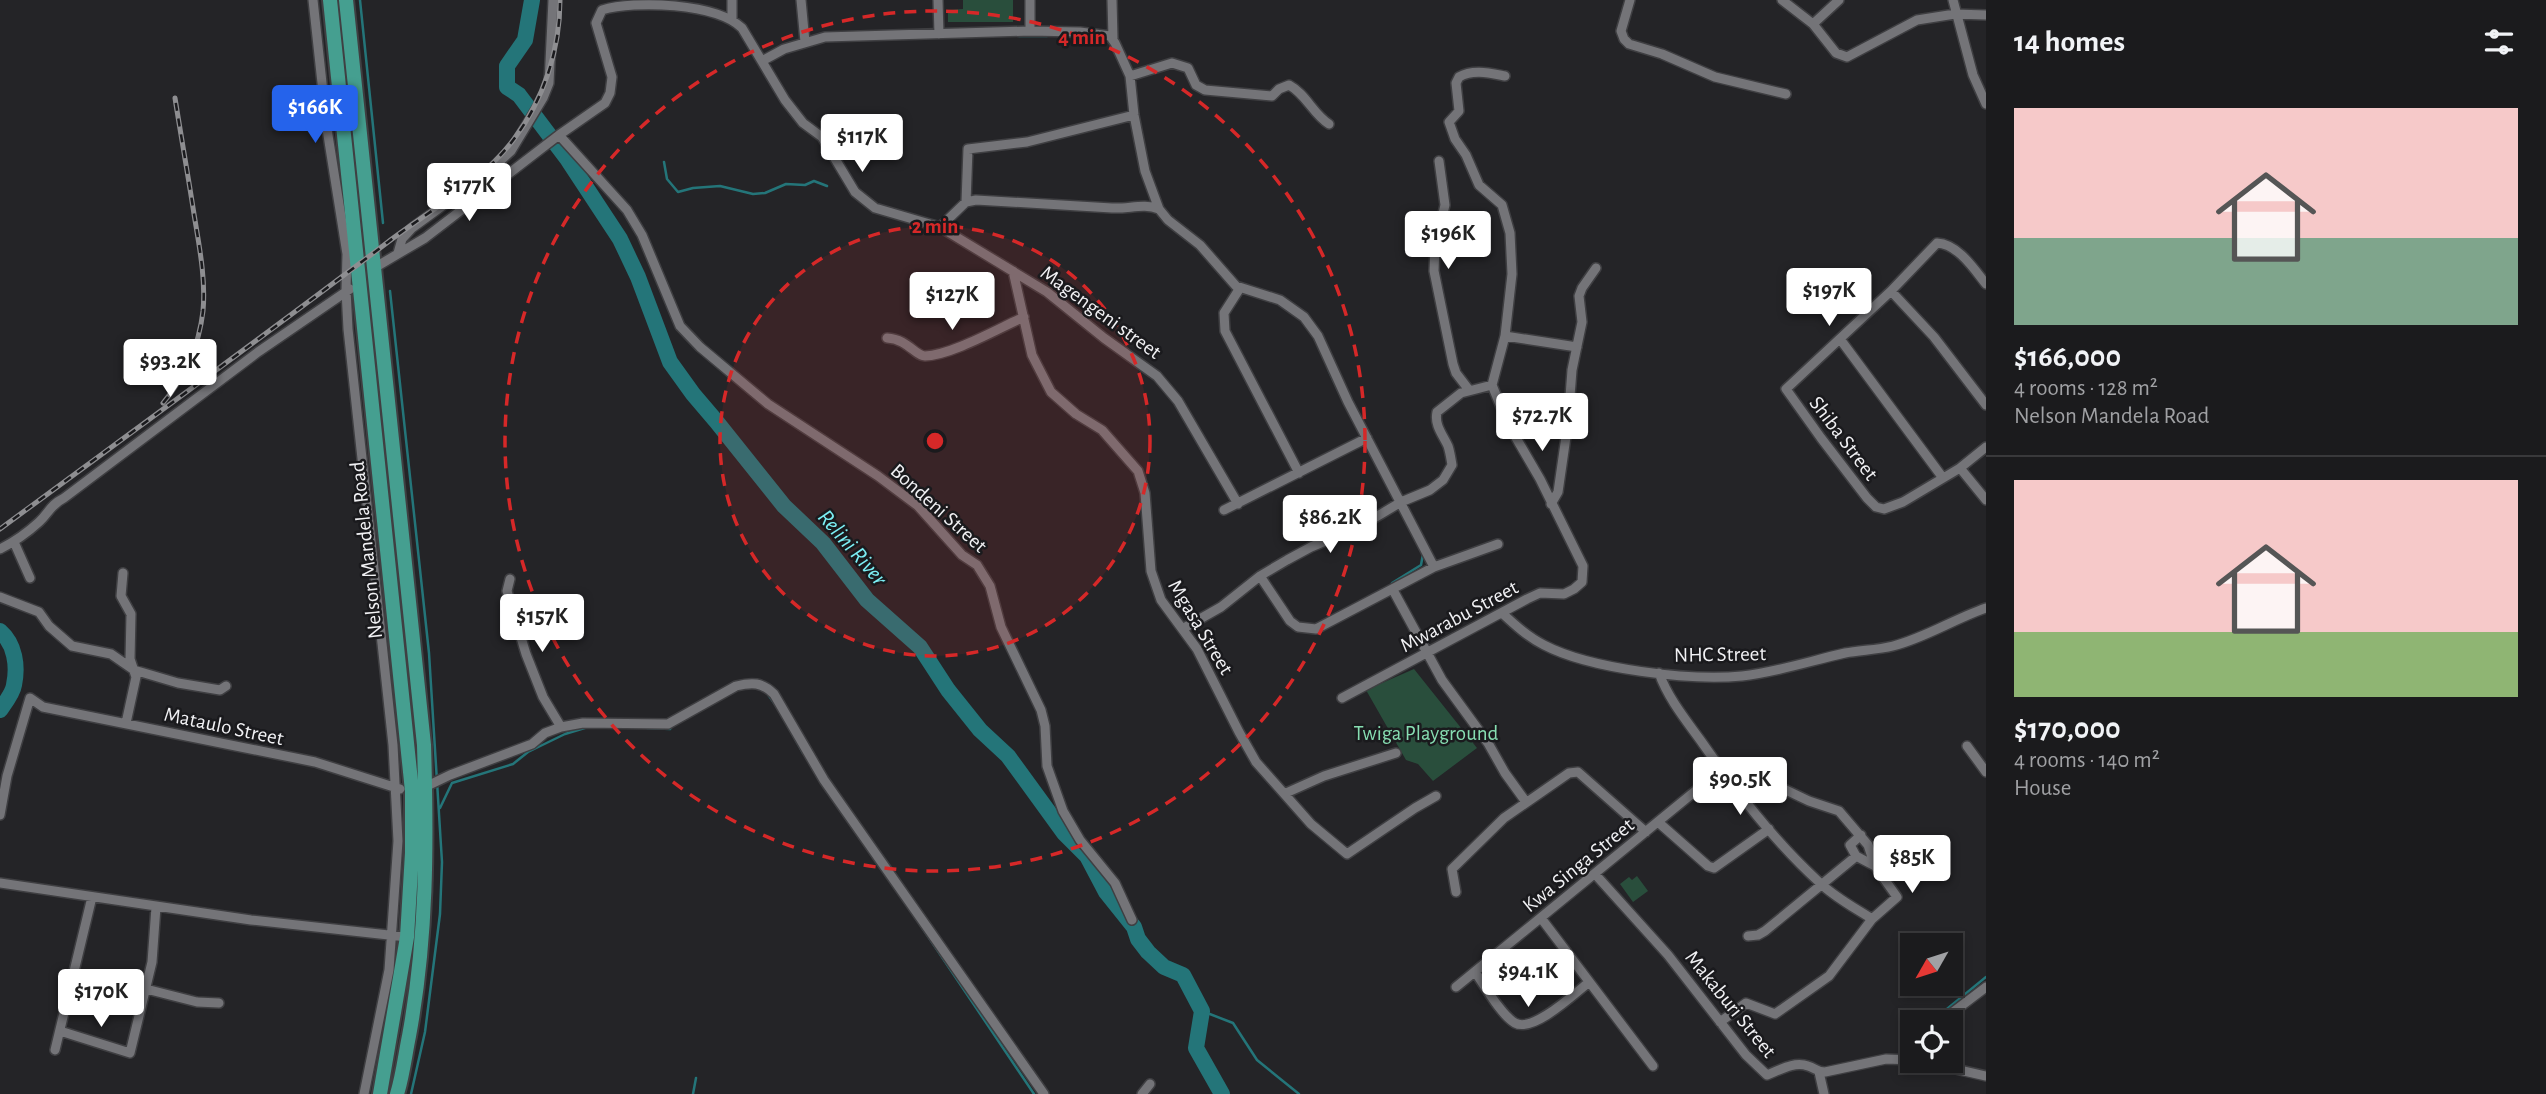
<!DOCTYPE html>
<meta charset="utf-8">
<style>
body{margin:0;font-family:"Alegreya Sans",sans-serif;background:#28282a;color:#f1f3f6;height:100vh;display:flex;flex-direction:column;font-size:26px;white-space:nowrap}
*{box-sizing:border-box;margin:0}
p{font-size:23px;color:#a0a1a4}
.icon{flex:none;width:38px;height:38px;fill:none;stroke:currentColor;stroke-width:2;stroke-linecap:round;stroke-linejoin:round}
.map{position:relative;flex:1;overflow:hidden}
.details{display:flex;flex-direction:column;background:#1b1b1d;width:560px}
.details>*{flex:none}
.needle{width:46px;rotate:231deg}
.tools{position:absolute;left:1900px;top:933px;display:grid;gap:14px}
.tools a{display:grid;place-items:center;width:63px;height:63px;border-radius:0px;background:#1b1b1d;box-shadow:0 4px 10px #0003,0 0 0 2px #39393b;font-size:35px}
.price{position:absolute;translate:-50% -60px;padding:0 16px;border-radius:7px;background:#fff;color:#222;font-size:23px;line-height:46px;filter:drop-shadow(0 2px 4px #0008)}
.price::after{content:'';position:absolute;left:50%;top:42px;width:21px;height:16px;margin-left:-10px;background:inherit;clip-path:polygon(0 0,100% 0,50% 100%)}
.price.selected{background:#2563eb;color:#fff}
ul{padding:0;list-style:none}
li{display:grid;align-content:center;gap:14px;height:371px;padding:0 28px}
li+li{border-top:2px solid #39393b}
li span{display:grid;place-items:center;height:217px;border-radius:0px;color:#555}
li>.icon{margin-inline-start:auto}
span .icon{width:126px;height:126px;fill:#fffc;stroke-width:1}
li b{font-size:30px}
h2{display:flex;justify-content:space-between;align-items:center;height:84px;padding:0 28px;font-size:30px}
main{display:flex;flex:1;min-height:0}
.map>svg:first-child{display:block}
.green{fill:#294e3c}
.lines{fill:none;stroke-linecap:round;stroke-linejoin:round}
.stream{stroke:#247579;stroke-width:2.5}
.river{stroke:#247579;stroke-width:16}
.street-casing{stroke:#3f3f42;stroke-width:12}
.primary-casing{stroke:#3f3f42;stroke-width:18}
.street{stroke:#747478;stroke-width:9}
.primary{stroke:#459f90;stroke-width:14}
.rail-casing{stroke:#8e8e91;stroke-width:5}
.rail{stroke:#1a1a1d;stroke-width:2.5;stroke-dasharray:8;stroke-linecap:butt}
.ring{fill:none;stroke:#d62828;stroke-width:3.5;stroke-dasharray:12 9}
.labels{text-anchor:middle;stroke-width:5;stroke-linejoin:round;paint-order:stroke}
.street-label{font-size:21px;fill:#f1f1f4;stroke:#1a1a1d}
.park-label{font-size:21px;fill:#87deb2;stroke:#1a1a1d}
.water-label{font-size:23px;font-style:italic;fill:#7ceff5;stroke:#1a1a1d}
.centre{fill:#d62828;stroke:#1a1a1d;stroke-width:3.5}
.ring-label{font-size:21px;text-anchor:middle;font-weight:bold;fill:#d62828;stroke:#1a1a1d;stroke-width:5;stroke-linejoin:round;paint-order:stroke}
</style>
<main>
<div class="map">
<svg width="1986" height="1094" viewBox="0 0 1986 1094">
<rect width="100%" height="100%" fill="#242427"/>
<path class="green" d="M963,0H1013V22H948V10L963,9Z
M1414,669L1477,748L1433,781L1418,764L1406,760L1366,690Z
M1637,876L1648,891L1633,902L1620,884L1629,877L1632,880Z"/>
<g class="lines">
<path class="stream" d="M360,0L383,223
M1019,36H1047
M664,162L667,179L678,192L693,188L720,186L753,194L765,193L786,184L805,185L814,181L827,186
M390,291L429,653L442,862L440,914L425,1032L411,1094
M1329,371L1344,403
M1392,583L1421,565L1423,554
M767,693L777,707
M784,719L803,753
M647,728L670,729L673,725
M827,791L845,817
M440,808L452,783L513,764L528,752L565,734L588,727
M911,911L1034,1094
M1202,1011L1233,1023L1257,1060L1299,1094
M1931,1022L1986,977
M693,1094L696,1078"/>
<path class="river" d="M532,0L525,40L507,66V87L519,95L568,160L620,239L638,277L670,362L693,394L716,421L784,506L823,543L867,600L920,647L948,690L980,730L1008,756L1064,833L1087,856L1106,892L1134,927L1138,939L1148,952L1164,967L1183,975L1202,1011L1196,1048L1222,1094
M0,631C15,644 18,666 14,685C13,693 5,703 0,710"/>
<g class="street-casing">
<path id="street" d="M313,0L327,129L347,254L346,290L348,329L393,745L398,841L389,970L364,1094
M732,0V19
M801,0L805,42
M938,0L939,34
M1030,0V31
M1112,0L1113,38
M1630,0L1621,31L1624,39L1629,44L1662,54L1715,77L1786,94
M1782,0L1813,24L1836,53L1847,57L1917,20L1955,14L1986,15
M1953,0L1973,75L1986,104
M1813,24L1839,0
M762,61L784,49L825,37L1030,31L1080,32L1110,36L1115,43L1130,76L1134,115L1145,171L1159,209L1168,220L1200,245L1236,286L1280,300L1304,317L1318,336L1348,402L1434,567
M1130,76L1172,63L1188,68L1196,85L1205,90L1272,96L1279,89L1289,85C1306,94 1313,114 1329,124
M559,135L627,210L642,235L680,326L700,347L768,404L878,476L918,506L962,555L977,565L990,586L1001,627L1041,710L1045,726L1047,766L1063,811L1080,840L1115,883L1132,920
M1439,161L1445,205L1435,247L1434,271L1453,364L1456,373L1469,390
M966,202L968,149L1027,142L1134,115
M940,227L966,202L976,200L1112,208C1129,209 1144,203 1159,209
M398,253L402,239L412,228L486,174L511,151L543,98L549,83L553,0
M374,268L425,238L559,135L605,103L610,93L612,77L596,23L602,10C635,0 716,3 742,28L785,100L803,123L822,137L855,192L875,208L940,227L1047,292L1104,338L1157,376L1178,401L1238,504
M1013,271L1032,355L1051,392L1076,414L1102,430L1138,471L1145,493L1151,571L1161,600L1197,649L1239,732L1256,762L1311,824L1347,854L1415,808L1436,796
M1986,284C1974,269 1958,244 1937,243L1891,291L1786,389L1821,438L1867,498L1876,507L1884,509L1903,502L1960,468L1986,447
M1240,288L1224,313L1225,331L1299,473
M1891,291L1934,337L1986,405
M1505,336L1577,347
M887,338C908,339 915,356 925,356C952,355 999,328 1024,317
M1840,339L1943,478
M1960,468L1986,500
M1551,504L1558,492L1568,423L1572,370L1582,322L1579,296L1582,288L1596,268
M1224,510L1367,438
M14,542L30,578
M0,549C14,542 27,533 39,522C49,513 50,505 64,498L258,352L350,289
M123,573L121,596L131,614L130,659L136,677L126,723
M1260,576L1290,621L1298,627L1316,629L1434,567L1498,544
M510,579L507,591L526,654L543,697L561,727
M1393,590L1442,680L1488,743L1505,773L1526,802
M0,597L39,612L49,626L72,646L111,654L134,670L178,683L220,690L226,686
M1502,613C1515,625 1528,637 1544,645C1590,669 1690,681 1742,676C1777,672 1810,661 1845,653C1861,650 1877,650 1893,646C1925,638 1954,619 1986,608
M1184,628L1221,607L1260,576L1287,560L1311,547L1361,526L1401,502L1430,490L1443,480L1452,465C1451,459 1450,452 1448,446C1443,435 1434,425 1437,412L1461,393L1492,385
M1659,673C1668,698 1685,719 1701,741C1736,791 1774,841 1819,882C1834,897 1855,908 1872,919
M1342,698L1527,599L1540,593L1564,594L1574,589L1582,582L1583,566L1540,479L1508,424L1492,385L1505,336L1512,274L1510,233L1502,205L1479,185L1466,155L1455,139L1449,122L1459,111L1456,83L1459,77C1473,69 1489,73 1505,76
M1967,746L1986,772
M425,787L450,775L532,744L545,733L561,727L583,723L668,724L736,686C752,682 762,682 774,694L824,780L1044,1094
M1286,793L1324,776L1396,753
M0,815L7,776L30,698L43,707L315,762L400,789
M1658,822L1708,866L1714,868L1769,829
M1856,856L1875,866
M1595,874L1668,955L1746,1055L1767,1075C1780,1070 1794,1061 1808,1066C1815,1068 1817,1072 1825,1072L1886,1059L1913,1060
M0,883L251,920L407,937
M1456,892L1452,869L1504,818L1569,773L1578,772L1646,832
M1541,918L1653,1066
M1748,936L1758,935L1765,931L1854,858L1856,856L1850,845L1861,835
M1475,972C1485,986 1501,1015 1515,1023C1533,1033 1574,994 1588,983
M1456,987L1721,770
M146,989L197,1002L219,1003
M1720,1022L1746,1003L1775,1014L1829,976L1872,919L1897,897L1875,866L1868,845L1839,811L1809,801L1761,778L1746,779L1733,785
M1940,1022L1986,987
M60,1031L130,1053L152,962L156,907
M55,1050L92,897
M1916,1060L1986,1076
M1819,1072L1824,1094
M1142,1094L1150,1084"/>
</g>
<g class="primary-casing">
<path id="primary" d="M330,0L412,791V853L407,937L380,1094
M346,0L424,745C427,843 427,939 409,1036C405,1055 403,1075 397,1094"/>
</g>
<use href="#street" class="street"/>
<use href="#primary" class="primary"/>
<g class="rail-casing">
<path id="rail" d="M163,403C185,377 199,345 203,311C206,279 199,245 194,214C188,175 181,136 175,98
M0,529C129,434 260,339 388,242C430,210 482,182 514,139C544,99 560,49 560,0"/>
</g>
<use href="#rail" class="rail"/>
</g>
<circle cx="935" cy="441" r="215" fill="#d62828" fill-opacity=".12"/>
<g class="ring">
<circle cx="935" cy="441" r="215"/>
<circle cx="935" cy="441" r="430"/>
</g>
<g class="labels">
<g class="street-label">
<text transform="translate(1101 312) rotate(36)" y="7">Magengeni street</text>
<text transform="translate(1844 438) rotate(53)" y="7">Shiba Street</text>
<text transform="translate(939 508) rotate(42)" y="7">Bondeni Street</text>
<text transform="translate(366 550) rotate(-96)" y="7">Nelson Mandela Road</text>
<text transform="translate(1459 616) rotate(-28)" y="7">Mwarabu Street</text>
<text transform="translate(1201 627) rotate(59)" y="7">Mgasa Street</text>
<text transform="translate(1720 654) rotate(-1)" y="7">NHC Street</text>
<text transform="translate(224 726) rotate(12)" y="7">Mataulo Street</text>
<text transform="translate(1578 865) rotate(-39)" y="7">Kwa Singa Street</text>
<text transform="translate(1731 1004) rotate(51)" y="7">Makaburi Street</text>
</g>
<g class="park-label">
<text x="1426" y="740">Twiga Playground</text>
</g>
<g class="water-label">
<text transform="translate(853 547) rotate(49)" y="8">Relini River</text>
</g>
</g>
<circle cx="935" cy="441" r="10" class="centre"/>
<g class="ring-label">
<text x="1082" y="44">4 min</text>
<text x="935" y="233">2 min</text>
</g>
</svg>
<div class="tools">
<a><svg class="needle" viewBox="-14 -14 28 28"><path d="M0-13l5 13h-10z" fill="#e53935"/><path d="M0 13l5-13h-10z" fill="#a0a1a4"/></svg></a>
<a><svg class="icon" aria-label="locate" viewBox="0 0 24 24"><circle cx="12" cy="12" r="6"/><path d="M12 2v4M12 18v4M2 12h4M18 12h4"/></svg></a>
</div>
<b class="price selected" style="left:315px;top:145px">$166K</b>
<b class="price" style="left:862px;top:174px">$117K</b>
<b class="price" style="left:469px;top:223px">$177K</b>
<b class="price" style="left:1448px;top:271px">$196K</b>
<b class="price" style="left:1829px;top:328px">$197K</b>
<b class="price" style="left:952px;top:332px">$127K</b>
<b class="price" style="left:170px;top:399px">$93.2K</b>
<b class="price" style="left:1542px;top:453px">$72.7K</b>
<b class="price" style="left:1330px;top:555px">$86.2K</b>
<b class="price" style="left:542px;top:654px">$157K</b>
<b class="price" style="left:1740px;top:817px">$90.5K</b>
<b class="price" style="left:1912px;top:895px">$85K</b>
<b class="price" style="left:1528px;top:1009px">$94.1K</b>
<b class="price" style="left:101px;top:1029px">$170K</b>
</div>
<section class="details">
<h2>14 homes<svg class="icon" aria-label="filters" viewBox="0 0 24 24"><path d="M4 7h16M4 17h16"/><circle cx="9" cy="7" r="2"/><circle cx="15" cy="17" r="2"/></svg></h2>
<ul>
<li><span style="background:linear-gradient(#f6c9c9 60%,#7fa58c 0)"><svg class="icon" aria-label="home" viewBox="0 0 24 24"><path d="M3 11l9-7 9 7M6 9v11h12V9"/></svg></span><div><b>$166,000</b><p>4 rooms · 128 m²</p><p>Nelson Mandela Road</p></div></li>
<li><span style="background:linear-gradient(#f6c9c9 70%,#8fb573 0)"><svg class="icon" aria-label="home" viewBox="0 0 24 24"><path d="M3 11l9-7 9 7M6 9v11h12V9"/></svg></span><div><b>$170,000</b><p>4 rooms · 140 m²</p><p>House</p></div></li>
</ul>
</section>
</main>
